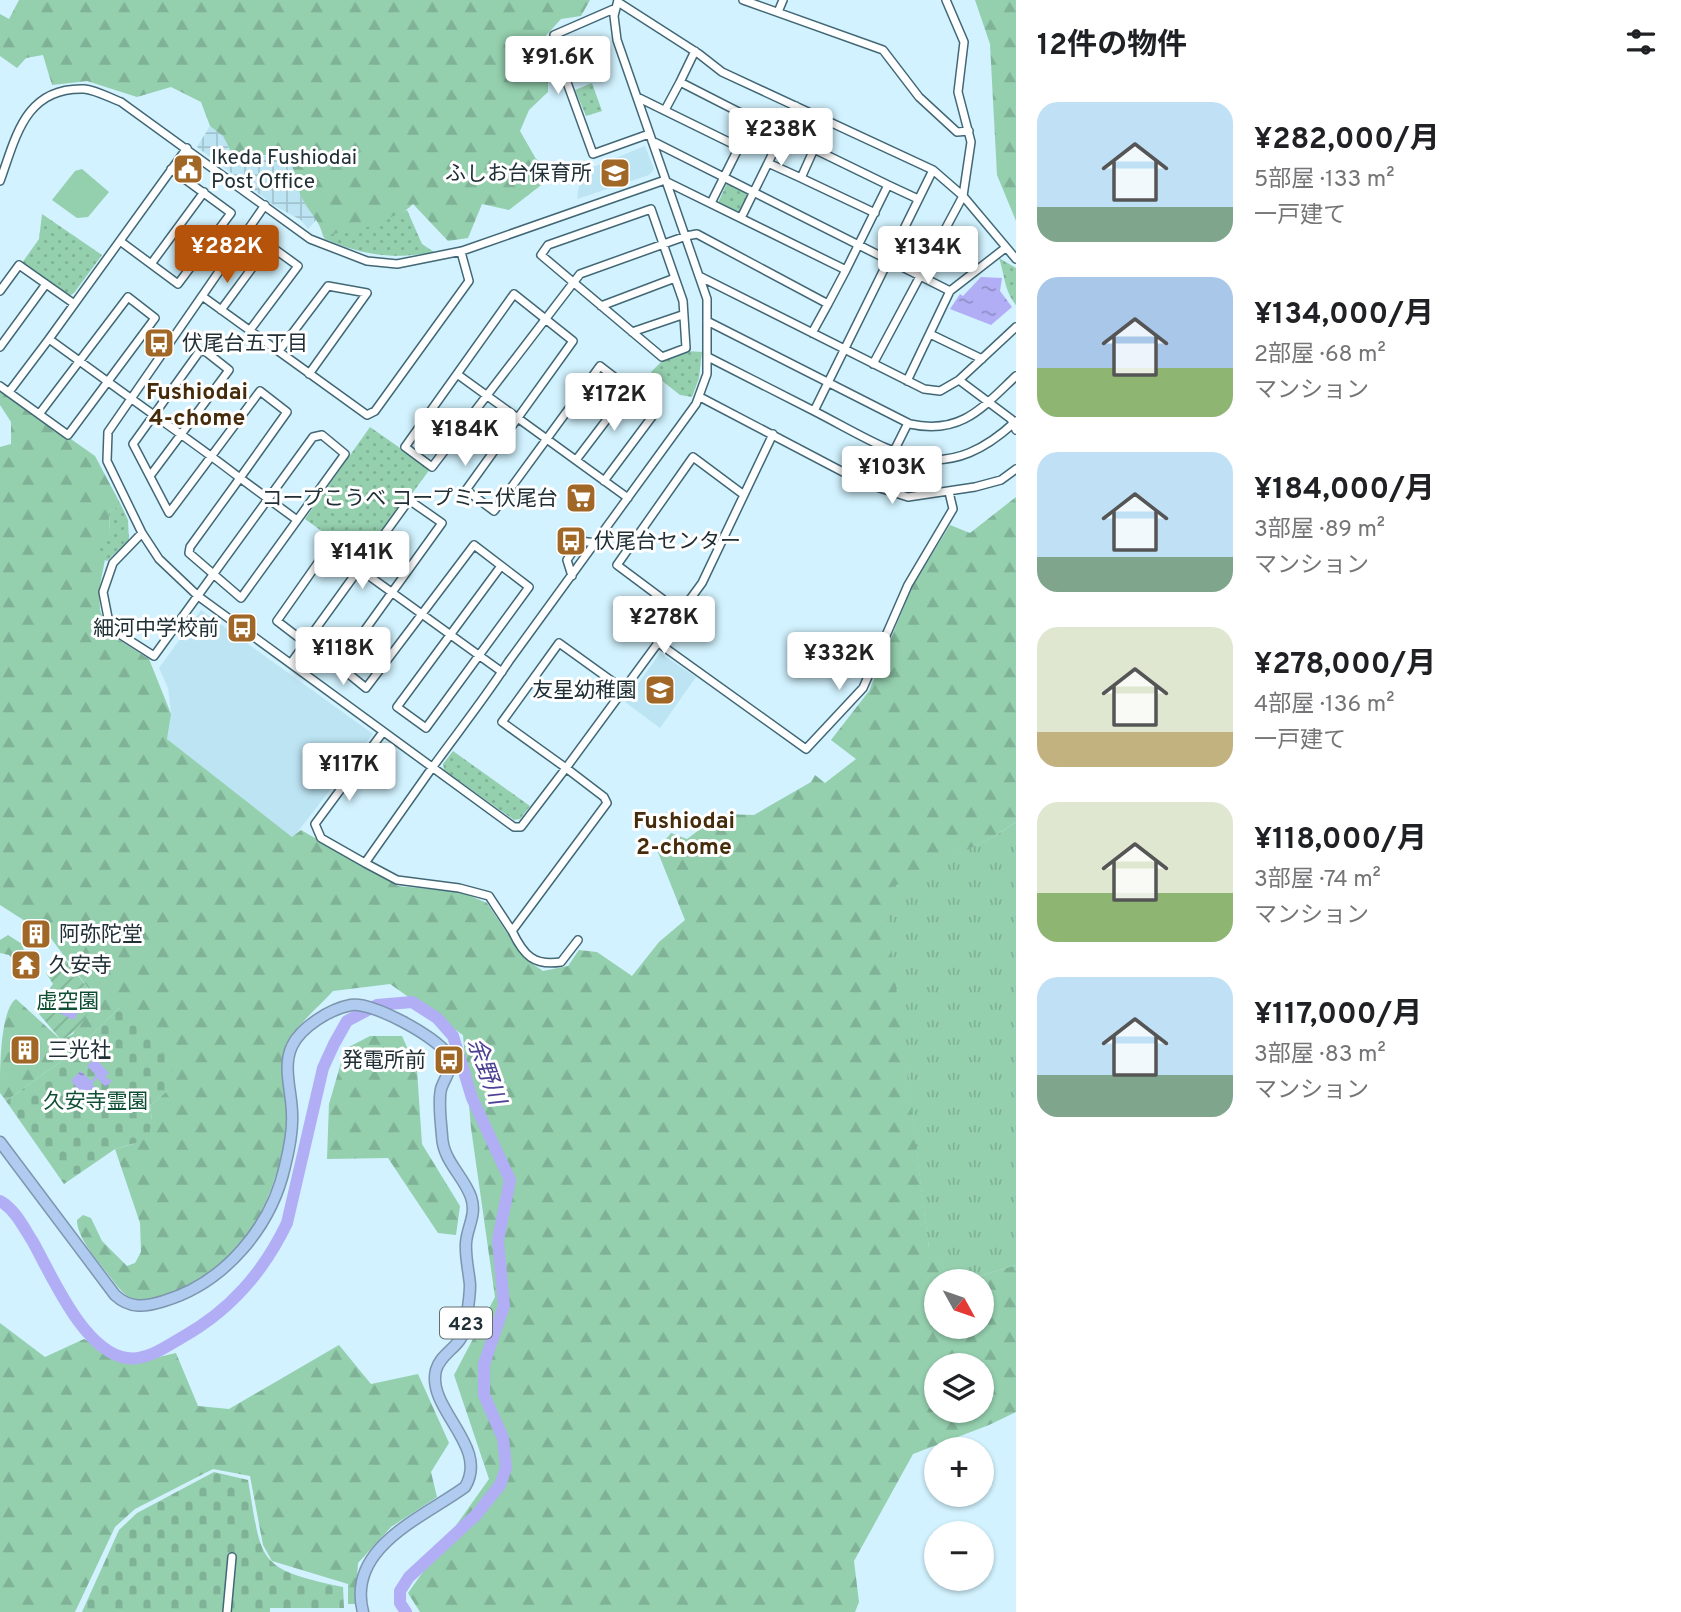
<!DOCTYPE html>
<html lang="ja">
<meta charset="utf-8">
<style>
body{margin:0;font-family:Overpass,"Noto Sans JP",sans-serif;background:#f2f2f2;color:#202124;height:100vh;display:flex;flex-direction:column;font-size:26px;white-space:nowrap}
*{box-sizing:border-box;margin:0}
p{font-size:23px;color:#757577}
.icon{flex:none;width:38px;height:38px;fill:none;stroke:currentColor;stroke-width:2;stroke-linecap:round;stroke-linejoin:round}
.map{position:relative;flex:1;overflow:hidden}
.drawer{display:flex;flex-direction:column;background:#fff;width:665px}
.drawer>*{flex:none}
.needle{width:46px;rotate:130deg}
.fabs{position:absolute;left:924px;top:1269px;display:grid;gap:14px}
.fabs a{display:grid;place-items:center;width:70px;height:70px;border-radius:50%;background:#fff;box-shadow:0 2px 5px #0004;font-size:35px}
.price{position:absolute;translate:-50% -60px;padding:0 16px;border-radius:7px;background:#fff;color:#222;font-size:23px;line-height:46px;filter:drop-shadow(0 2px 4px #0008)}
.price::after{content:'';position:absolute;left:50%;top:42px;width:21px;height:16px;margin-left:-10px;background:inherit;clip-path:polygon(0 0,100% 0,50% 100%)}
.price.current{background:#b45309;color:#fff}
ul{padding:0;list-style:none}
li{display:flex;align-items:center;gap:21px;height:175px;padding:0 21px}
li span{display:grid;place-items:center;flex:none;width:196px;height:140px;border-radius:21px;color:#555}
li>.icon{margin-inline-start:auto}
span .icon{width:84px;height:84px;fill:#fffc;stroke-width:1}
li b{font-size:30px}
h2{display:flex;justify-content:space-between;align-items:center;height:84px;padding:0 21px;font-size:30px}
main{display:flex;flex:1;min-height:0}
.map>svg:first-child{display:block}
.built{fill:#bde4f3}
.industrial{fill:url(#industrial-grid)}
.grass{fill:url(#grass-tufts)}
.forest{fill:url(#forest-firs);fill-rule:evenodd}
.cemetery{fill:url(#cemetery-stones)}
.park{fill:url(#park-dots)}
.garden{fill:url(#garden-furrows)}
.pitch{fill:#94cfae}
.water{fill:url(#water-ripples)}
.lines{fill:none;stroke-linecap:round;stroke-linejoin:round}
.river{stroke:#b1aef6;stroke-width:12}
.minor-casing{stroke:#426775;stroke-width:10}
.highway-casing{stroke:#7d95ae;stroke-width:13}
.minor{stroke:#fff;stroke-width:7}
.highway{stroke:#afcbef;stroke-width:10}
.labels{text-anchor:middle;stroke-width:6;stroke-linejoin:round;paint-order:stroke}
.shield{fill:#fff;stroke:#636e72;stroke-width:2}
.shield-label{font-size:19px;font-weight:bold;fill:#203036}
.poi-label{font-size:21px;fill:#203036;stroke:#fff;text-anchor:start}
.park-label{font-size:21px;fill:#0f5034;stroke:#fff}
.neighbourhood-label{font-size:23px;font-weight:bold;fill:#462b0b;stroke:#fff}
.water-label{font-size:23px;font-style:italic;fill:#4c4194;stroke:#fff}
</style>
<main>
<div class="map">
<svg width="1016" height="1612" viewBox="0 0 1016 1612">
<defs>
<pattern id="industrial-grid" width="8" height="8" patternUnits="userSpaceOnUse" patternTransform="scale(1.75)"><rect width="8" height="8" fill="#bde4f3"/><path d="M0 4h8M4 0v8" fill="none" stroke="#a2c4d1"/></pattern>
<pattern id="grass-tufts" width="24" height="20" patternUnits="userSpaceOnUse" patternTransform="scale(1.75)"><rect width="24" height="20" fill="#94cfae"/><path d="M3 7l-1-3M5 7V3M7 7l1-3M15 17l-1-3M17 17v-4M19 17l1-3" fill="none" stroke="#7fb296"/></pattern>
<pattern id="forest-firs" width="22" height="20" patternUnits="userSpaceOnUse" patternTransform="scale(1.75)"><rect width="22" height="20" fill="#94cfae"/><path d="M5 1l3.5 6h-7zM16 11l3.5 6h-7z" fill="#7fb296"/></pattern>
<pattern id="cemetery-stones" width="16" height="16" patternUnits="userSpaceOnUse" patternTransform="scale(1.75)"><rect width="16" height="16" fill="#94cfae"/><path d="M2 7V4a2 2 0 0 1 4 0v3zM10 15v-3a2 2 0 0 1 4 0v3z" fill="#7fb296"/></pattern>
<pattern id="park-dots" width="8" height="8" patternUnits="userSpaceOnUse" patternTransform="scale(1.75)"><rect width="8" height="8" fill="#94cfae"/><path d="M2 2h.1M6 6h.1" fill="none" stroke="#7fb296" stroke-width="1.8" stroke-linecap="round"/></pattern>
<pattern id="garden-furrows" width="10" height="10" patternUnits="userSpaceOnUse" patternTransform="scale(1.75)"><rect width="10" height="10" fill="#94cfae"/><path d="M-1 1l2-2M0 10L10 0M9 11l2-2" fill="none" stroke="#7fb296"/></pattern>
<pattern id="water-ripples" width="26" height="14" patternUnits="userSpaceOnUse" patternTransform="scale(1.75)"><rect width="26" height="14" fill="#b1aef6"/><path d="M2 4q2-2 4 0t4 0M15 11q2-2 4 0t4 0" fill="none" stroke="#908ec8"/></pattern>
</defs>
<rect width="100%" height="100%" fill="#d1f2fe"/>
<path class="built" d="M645,146L654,169L649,175L577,199L581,172Z
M201,610L373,734L293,838L167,739L171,712L168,688L159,668Z
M660,653L696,677L660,728L625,702Z"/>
<path class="industrial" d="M210,126L223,136L232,155L255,158L270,154L292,164L298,176L302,199L317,219L308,229L301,220L275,206L197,147Z"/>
<path class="grass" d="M1016,822V1265L964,1281H952L929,1249L883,890L995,836Z"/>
<path class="forest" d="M19,0H590L581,16L561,19L543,39L548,60V92L529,110L520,131L536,159L558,172L509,210L482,204L468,238L448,241L413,204C392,225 352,233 323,236C320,222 311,214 304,202C292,183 302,159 272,155C260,153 247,161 234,158L223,136L210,126L201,102L171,87L137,97L87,81L52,85L43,55L26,58L17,68L0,56V14L9,19Z
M975,0H1016V221L997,175L990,44Z
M0,389L95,456L121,505L109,512L110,534L99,590L100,610L108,633L149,659L171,714L167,739L292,837L301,830L398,886L461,892L487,903L524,958L543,971L568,966L579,950L597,952L632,976L659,942L685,920L657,850L671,833L687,839L720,814L754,815L811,782L815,775L825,783L856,759L831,740L869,691L912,587L950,525L970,533L1016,497V822L995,836L884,891L929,1248L952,1281H936V1326H982V1281H964L1016,1265V1412L989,1425L913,1454L854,1561L859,1602L855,1612H420L408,1593L489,1479L454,1375L495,1297L471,1128L463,1035L390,984L333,991C320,1006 299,1022 291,1039C278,1065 288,1097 286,1124C283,1177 251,1251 204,1280C194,1286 180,1290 169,1294C139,1306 129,1303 111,1278C100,1263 77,1239 77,1220L83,1215L91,1218L102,1241L127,1266L135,1263L141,1252L140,1223L115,1149L133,1144L152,1120L150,1106L167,1091L119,1008L74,1052L6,1101L0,1093C0,1069 0,1010 16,999L61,1040L73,1034L94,996L50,937L0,905V447L11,444V422L0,405ZM936,1365H982V1410H936Z
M8,935L22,944L28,964L24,970L9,955L0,953V940Z
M370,1036H402L417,1070L422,1144L460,1206L456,1235L438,1233L388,1158L327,1159L329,1104L345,1049Z
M0,1323L45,1357L84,1339L128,1364L176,1353L198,1406L229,1409L339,1345L371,1384L418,1374L449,1443L431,1472L437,1497L391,1527L358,1563L355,1604H348V1584L272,1561L263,1545L250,1476L213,1469L135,1509L115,1527L75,1612H0Z"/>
<path class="cemetery" d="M119,1008L173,1064L167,1091L150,1106L152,1120L149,1135L142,1141L115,1149L64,1184L6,1101L74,1052Z
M214,1472L248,1480C262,1562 256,1569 343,1587L344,1608H270V1612H82L119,1530L137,1513Z"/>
<path class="park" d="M592,83L602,111L586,116L575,90Z
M727,183L749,195L740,212L718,203Z
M407,210L422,244L434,252C394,260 361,255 325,239L323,236L371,226Z
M42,214L102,255L74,293L69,296L22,263L39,239Z
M999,258L1016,268V305C1004,290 1005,276 999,258Z
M687,351L702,352L699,378L692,397L680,395L651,372L665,358Z
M370,427L430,469L365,558H359L305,519Z
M121,505L128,520L129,540L107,561L97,556L96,547L110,534L109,512Z
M453,751L530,806L520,819L514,820L444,770L443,764Z"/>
<path class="garden" d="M62,955L94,996C88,1016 80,1031 61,1040L34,1008L53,984L46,973Z"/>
<path class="pitch" d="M82,169L109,192L88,217L77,218L52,200L75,171Z"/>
<path class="water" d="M981,277L1002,278L1000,291L1012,307L991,325L950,309L960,294L963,296Z
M66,992L69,1003L81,1006L74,1020L57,1012L52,1005L54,994L62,998Z
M95,1058L109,1073L105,1077L112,1081L106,1087L97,1078L92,1084L99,1091L86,1101L71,1080L81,1071L91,1081L96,1075L87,1066Z"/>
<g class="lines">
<path class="river" d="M0,1201C15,1209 24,1228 33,1242C52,1276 84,1352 127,1358C146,1361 166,1347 181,1338C230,1311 263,1273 287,1223L323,1068L334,1044L347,1021L377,1005L412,1002L437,1018L453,1036L472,1098L510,1180L498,1240L504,1306L484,1364V1395L503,1438L506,1468L500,1485L476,1515L409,1577L400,1591V1603L406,1612"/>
<g class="minor-casing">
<path id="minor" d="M743,0L883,50L919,97L957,132L969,131
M946,0L964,42L958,92L971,142L963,196L1016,259
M618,2L699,54L722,72L933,170L963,196L873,364
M616,8L554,35L557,55L593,154L649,134
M778,12L783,0
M695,51L680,82L782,134
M637,97L739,147L711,203
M665,110L680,82
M652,141L950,291L1004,249
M739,147L752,119
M814,149L888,185
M768,163L801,178L827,120
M801,178L875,213
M0,181C16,137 25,87 84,89C96,90 110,98 121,102L310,239L367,261L397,264L462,251L665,180
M265,205L108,432L107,461L142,533L159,559L198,596L514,827H521L566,768L604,797L607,803L512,931L489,896L459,888L397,880L365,863L427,775L432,768C458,732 485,698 509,661L696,404L707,374V299L617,40L614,16L618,0
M651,209L683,301L686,348L662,357L541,255L548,245Z
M741,218L796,106
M120,241L178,284L231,213L171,169
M151,264L204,192
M846,270L888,185L918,199
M699,276L924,389L940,391L959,380L1016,327
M0,291L19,265L73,303
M202,296L367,415L375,411L469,281L461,252
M601,306L675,278
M221,310L269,245L298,266L250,330
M707,321L910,424C961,435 982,408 1016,376
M632,332L682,315
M812,333L828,304
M930,334L982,359
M0,347L46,284
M279,351L328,286L367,293L309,374
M708,357L814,411L933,170
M457,374L628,498
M959,380L1011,419L1016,430
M907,381L950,291
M0,386L68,435L155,318L128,297L40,413
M9,392L49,339
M700,397L864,483L908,497L975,487L1001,480L1016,469
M814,411C892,451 940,492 1016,421
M576,460L630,389
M150,476L229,370L205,351L199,352L133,444L169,513L260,391L287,412L240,478C204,450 166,424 129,397L49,339L187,148
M604,481L657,410L600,366L494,511L466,490L573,341L514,294L405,447L432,467L580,274L686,236L697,234L828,304L846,270L665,181
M882,488L894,451L908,423
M142,533L113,563L103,592L110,628L154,656C207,583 260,510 313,437L322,435L345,454L241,598L189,553L190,547L240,478L297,520
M572,576L567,560L580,541L596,543
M680,612L617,565L693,457L744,495
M657,642L806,749L863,688L908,585L953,509L949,492
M307,644L277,621L329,547L502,672
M291,663L409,500L442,523L339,666L366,688L474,545L529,587L426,728L397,707L501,566
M623,689L559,643L502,722L566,768L702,583L773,434
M365,863L321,838L315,824L383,732
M512,931C524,956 534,966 561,962L578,940
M227,1612L232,1557"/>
</g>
<g class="highway-casing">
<path id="highway" d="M0,1142L115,1295C130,1309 145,1307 164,1301C224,1283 271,1228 285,1166C289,1150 293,1131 292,1114C292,1092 282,1067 292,1046C301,1027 330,1009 351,1005C371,1001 437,1037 447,1054C455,1068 445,1076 441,1089C438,1103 441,1122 442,1136C443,1161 463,1175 471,1197C477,1215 467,1227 466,1243C465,1257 469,1272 470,1285C470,1299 467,1314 465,1327C462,1347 441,1352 436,1370C426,1409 490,1446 465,1487C424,1517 346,1547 363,1612"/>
</g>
<use href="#minor" class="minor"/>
<use href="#highway" class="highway"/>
</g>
<defs>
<g id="civic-square" transform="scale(1.575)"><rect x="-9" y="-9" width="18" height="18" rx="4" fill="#a16726" stroke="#fff"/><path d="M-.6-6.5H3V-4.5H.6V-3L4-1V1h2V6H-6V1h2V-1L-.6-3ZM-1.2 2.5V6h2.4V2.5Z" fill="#fff"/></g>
<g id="school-square" transform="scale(1.575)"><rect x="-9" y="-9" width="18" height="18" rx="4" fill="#a16726" stroke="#fff"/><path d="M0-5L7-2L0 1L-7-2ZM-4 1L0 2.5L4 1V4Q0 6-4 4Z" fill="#fff"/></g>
<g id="bus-square" transform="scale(1.575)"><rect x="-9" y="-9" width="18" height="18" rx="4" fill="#a16726" stroke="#fff"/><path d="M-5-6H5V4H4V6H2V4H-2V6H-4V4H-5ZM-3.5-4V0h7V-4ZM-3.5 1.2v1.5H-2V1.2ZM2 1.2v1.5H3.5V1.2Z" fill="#fff"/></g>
<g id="supermarket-square" transform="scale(1.575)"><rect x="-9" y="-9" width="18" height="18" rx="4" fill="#a16726" stroke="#fff"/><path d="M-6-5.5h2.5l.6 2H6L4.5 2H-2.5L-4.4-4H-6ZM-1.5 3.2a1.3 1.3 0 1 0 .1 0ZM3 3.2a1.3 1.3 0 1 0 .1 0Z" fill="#fff"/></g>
<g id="building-square" transform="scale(1.575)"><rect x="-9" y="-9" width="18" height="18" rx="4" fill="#a16726" stroke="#fff"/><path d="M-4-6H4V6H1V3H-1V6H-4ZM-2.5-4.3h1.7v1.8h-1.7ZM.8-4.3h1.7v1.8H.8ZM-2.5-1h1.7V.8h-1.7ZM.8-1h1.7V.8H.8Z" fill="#fff"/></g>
<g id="temple-square" transform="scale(1.575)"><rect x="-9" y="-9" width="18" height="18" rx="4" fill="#a16726" stroke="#fff"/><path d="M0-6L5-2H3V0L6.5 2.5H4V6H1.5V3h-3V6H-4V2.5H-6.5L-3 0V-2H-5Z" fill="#fff"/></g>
</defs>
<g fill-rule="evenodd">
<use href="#civic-square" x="188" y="169"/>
<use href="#school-square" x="615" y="173"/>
<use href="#bus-square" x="159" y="343"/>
<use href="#supermarket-square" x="581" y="498"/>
<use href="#bus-square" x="571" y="541"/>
<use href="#bus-square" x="242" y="628"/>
<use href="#school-square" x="660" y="690"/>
<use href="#building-square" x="36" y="934"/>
<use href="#temple-square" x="26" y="965"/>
<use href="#building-square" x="25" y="1050"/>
<use href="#bus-square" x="449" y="1060"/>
</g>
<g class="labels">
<rect class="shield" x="440" y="1307.5" width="52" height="31" rx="5"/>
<g class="shield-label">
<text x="466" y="1330">423</text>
</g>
<g class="poi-label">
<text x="211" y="164">Ikeda Fushiodai<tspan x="211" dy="24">Post Office</tspan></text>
<text x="592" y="180" text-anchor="end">ふしお台保育所</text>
<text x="182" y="350">伏尾台五丁目</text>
<text x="558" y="505" text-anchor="end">コープこうべ コープミニ伏尾台</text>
<text x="594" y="548">伏尾台センター</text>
<text x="219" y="635" text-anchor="end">細河中学校前</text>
<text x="637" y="697" text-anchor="end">友星幼稚園</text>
<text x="59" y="941">阿弥陀堂</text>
<text x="49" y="972">久安寺</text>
<text x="48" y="1057">三光社</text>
<text x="426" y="1067" text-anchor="end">発電所前</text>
</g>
<g class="park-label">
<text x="68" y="1008">虚空園</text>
<text x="96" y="1108">久安寺霊園</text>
</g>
<g class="neighbourhood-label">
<text x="197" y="399">Fushiodai<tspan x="197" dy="26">4-chome</tspan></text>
<text x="684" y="828">Fushiodai<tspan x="684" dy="26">2-chome</tspan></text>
</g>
<g class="water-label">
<text transform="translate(487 1071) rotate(70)" y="8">余野川</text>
</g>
</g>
</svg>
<div class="fabs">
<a><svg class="needle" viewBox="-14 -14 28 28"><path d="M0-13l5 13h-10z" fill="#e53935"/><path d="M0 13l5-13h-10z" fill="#757577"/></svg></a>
<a><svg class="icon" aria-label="layers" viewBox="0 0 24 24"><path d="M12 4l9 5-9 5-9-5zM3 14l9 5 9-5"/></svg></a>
<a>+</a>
<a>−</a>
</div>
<b class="price" style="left:558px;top:96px">¥91.6K</b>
<b class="price" style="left:781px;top:168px">¥238K</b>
<b class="price current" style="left:227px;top:285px">¥282K</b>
<b class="price" style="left:928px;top:286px">¥134K</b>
<b class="price" style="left:614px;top:433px">¥172K</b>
<b class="price" style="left:465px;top:468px">¥184K</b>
<b class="price" style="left:892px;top:506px">¥103K</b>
<b class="price" style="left:362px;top:591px">¥141K</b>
<b class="price" style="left:664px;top:656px">¥278K</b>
<b class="price" style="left:343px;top:687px">¥118K</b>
<b class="price" style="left:839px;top:692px">¥332K</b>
<b class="price" style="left:349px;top:803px">¥117K</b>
</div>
<section class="drawer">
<h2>12件の物件<svg class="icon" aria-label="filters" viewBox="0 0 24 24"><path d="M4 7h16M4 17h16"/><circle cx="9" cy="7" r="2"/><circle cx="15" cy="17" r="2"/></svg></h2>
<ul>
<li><span style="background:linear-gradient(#bfe0f5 75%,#7fa58c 0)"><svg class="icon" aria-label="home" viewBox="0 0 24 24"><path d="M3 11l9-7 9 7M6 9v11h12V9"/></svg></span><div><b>¥282,000/月</b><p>5部屋 · 133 m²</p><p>一戸建て</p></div></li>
<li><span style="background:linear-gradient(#a9c7e8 65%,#8fb573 0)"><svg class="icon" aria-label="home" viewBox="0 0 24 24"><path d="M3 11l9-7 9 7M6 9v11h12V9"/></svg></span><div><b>¥134,000/月</b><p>2部屋 · 68 m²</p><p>マンション</p></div></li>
<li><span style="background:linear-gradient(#bfe0f5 75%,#7fa58c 0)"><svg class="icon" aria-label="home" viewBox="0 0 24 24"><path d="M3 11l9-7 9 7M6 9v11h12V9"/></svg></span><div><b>¥184,000/月</b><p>3部屋 · 89 m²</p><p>マンション</p></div></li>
<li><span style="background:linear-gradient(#dfe7d0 75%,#c2b280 0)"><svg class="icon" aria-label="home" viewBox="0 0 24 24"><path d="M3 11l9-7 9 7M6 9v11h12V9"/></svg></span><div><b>¥278,000/月</b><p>4部屋 · 136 m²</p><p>一戸建て</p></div></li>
<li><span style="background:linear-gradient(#dfe7d0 65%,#8fb573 0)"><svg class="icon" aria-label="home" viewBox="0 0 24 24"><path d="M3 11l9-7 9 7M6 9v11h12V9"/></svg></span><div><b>¥118,000/月</b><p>3部屋 · 74 m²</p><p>マンション</p></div></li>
<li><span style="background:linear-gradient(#bfe0f5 70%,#7fa58c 0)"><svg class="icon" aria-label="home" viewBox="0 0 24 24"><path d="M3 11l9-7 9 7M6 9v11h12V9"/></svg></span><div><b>¥117,000/月</b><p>3部屋 · 83 m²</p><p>マンション</p></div></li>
</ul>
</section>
</main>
